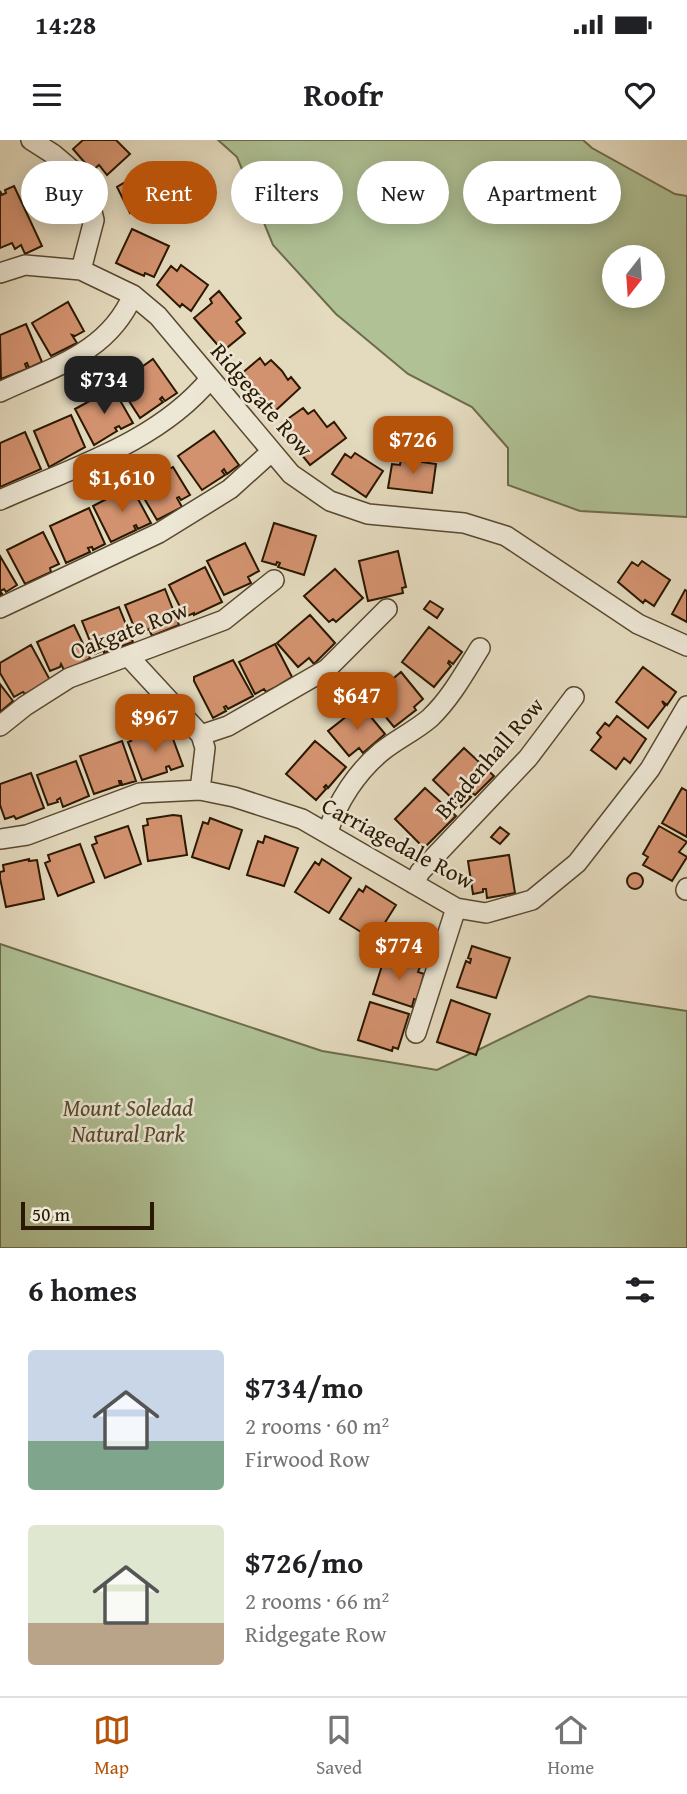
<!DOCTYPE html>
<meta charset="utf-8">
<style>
body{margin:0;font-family:"Gentium Book Plus",serif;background:#f2f2f2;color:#202124;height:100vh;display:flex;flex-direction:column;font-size:26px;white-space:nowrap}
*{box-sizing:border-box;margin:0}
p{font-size:23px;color:#757577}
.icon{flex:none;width:38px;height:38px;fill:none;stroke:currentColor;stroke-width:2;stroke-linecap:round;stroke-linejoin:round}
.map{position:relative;height:1108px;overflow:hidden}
.sheet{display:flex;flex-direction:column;background:#fff;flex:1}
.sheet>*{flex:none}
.banner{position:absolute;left:21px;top:21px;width:646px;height:63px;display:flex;gap:14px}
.needle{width:46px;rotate:197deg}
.tools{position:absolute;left:602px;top:105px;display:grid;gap:14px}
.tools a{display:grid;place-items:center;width:63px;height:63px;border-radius:50%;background:#fff;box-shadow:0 4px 18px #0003;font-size:35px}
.scale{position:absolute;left:21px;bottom:18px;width:133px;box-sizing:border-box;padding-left:7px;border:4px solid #2b1800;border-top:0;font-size:19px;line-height:24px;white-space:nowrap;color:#2b1800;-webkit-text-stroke:5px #ede7d5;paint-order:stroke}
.price{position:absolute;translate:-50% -60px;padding:0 16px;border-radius:14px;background:#b45309;color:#fff;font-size:23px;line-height:46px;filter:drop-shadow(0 2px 4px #0008)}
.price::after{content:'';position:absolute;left:50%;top:42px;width:21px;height:16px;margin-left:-10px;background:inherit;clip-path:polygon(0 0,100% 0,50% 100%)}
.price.current{background:#222;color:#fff}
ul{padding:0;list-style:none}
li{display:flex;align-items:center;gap:21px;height:175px;padding:0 28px}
li span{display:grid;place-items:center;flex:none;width:196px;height:140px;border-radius:7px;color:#555}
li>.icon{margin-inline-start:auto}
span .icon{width:84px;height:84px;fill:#fffc;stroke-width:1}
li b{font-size:30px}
h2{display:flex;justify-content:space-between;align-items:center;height:84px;padding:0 28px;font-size:30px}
.chip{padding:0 24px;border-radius:32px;background:#fff;box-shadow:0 4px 18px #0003;font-size:24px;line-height:63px}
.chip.current{background:#b45309;color:#fff}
.status{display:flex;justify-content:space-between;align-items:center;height:49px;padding:0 35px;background:#fff;direction:ltr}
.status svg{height:19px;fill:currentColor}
header{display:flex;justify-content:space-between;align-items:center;height:91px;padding:0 28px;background:#fff;font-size:32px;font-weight:600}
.dock{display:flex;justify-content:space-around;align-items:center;height:98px;border-top:2px solid #e0e0e0;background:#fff;font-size:19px;color:#757577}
.dock a{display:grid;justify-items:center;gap:4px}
.dock .current{color:#b45309}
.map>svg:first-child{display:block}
.green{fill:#afc195;stroke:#6d6c4a;stroke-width:2;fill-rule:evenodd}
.building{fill:#d3926f;stroke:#2b1800;stroke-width:2}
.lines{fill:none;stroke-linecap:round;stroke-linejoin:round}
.minor-casing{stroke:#594830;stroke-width:22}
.minor{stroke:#ede7d5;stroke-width:19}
.labels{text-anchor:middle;stroke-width:5;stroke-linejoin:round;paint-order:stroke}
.street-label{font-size:23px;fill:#2b1800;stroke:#ede7d5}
.park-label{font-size:23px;font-style:italic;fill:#534b2d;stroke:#ede7d5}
</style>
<div class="status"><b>14:28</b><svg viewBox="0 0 49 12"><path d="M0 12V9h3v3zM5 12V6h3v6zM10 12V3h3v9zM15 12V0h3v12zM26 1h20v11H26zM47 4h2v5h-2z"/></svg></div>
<header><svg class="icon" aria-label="menu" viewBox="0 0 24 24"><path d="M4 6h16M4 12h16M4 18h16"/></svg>Roofr<svg class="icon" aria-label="heart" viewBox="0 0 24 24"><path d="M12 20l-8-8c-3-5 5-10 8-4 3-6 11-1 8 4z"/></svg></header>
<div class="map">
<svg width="687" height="1108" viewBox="0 0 687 1108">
<rect width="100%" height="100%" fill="#e4dabe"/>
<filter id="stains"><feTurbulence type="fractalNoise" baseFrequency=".00286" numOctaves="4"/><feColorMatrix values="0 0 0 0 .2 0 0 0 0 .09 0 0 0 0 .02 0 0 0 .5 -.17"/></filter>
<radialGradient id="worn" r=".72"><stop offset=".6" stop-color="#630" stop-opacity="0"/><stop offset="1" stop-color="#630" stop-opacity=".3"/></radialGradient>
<path class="green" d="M218,0H583L592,8L675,54L687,56V377L580,371L508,345V308L472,267L408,234L336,174L273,105L237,17ZM653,117V156H614V117Z
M0,804L322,911L437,930L589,856L687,871V1108H0Z"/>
<path class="building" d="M83,0H116L130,14L107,35L99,25L92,31L73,9Z
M149,28L170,64L144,80L138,68L130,73L117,47Z
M14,46L42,106L25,114L21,105L15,109L12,103L0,108V51L2,55L6,53L5,50Z
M132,89L169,106L154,137L145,133L144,136L135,132L116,123Z
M181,125L208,145L191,171L182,164L180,167L157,145L171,126L177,131Z
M219,151L241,178L236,182L245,193L223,211L194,178L212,163L210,159Z
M68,162L84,191L75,196L72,195L77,203L51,216L32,183Z
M26,184L42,222L29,228L27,223L25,224L27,229L1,239L0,195Z
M260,218L265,225L271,220L282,231L288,240L291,237L300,248L274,272L241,234Z
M153,219L177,253L165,261L162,257L160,259L163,262L140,278L118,244Z
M113,248L133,283L121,289L119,286L115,288L117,291L94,305L75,269Z
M303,268L308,274L314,270L327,287L334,282L346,298L310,325L301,314L306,310L303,306L300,308L282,283Z
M71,275L85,307L49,327L34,291Z
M214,291L239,325L227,334L224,329L222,331L225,335L202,350L178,316Z
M25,292L41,329L0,347V303Z
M355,313L383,331L366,357L332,334L345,314L351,318Z
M401,319L436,324L432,353L388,348L392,324L400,325Z
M173,327L190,355L181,360L179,357L177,358L182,367L157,380L138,348L146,343L144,339L163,328L165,331Z
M131,346L151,383L138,389L136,385L134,386L136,390L111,402L93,366Z
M89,368L105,404L93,410L92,407L88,408L90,412L66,423L50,386Z
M274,383L316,396L304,435L278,427L280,423L277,422L276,425L262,421Z
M43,392L59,424L50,428L51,432L25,444L7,410Z
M245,403L259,431L248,437L251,443L224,455L207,421Z
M398,411L406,447L402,448L403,453L368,461L359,421Z
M0,416L17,445L6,452L4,449L0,451L3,455L0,456Z
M642,421L670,440L654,466L645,460L643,463L618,442L632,422L638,426Z
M205,427L222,462L194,475V473L185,477L169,445Z
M335,429L363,458L336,482L333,479L329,482L304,456Z
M165,449L179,485L152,496L149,489L137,494L125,465Z
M685,450L687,451V482L672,474Z
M430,461L443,469L437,478L424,469Z
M119,467L133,502L104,513V510L95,514L82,481Z
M310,475L335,503L314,524L309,518L298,527L277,503Z
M74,485L90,518L65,532L61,524L60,527L50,531L37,502Z
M429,487L462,512L453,524L449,521L448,523L451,526L434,547L402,522Z
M275,504L292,537L274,548L266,552L264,549L255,554L239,522Z
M31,505L50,540L25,554L23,552L14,557L0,533V523Z
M233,520L253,556L228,569L226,566L224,567L226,571L213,578L194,541V537Z
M643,527L676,552L667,565L662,561L665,566L648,588L616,562Z
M401,532L423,559L414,567L416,570L394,587L370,558Z
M0,544L13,561L0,572Z
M361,565L385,594L363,613L359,608L349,616L328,591Z
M130,566L134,577L123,581L119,570Z
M617,576L646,599L630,623L624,618L616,629L591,610L601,597L597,593L605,583L609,586Z
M169,588L183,626L171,630L169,626L166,627L167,632L142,640L128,602L131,601L129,598L141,594L142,597Z
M122,601L136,641L122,645L121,641H119L120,645L94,654L80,616Z
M315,601L346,627L328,648L326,645L324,647L326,649L316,660L286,634Z
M464,608L494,636L475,655L471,652L468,655L471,657L461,667L433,640Z
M76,621L89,656L63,667L60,658L57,660L58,662L48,665L37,635Z
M31,633L44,668L16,679L14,676L5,679L0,665V644Z
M425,648L456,676L424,708L395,679Z
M682,648L687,651V697L662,683Z
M173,675L181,676L187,715L148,721L143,686L148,685L147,679Z
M210,678L242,690L229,729L192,717L203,682L208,684Z
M128,686L141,724L105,738L92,705L97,703L95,697Z
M659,686L687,702L679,712L687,717L672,741L643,725L648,717L643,714Z
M500,687L509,694L500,704L491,697Z
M265,696L298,708L284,746L247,735L258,701L263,703Z
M80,704L94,742L58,756L45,723L50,721L48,715Z
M509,715L515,753L487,758L486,749H483V752L473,754L468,721Z
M29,719V721L37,720L44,759L6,767L0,738V732L4,731L3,725Z
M322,719L351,738L329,773L295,752L315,722L319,725Z
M627 741a8 8 0 1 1 16 0a8 8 0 1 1-16 0Z
M366,746L396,765L374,800L340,779L359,749L363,752Z
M472,806L510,818L496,858L457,847L466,821L470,823L471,819L468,818Z
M385,816L420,827L418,832L424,834L417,860L414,859L412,867L373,854Z
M451,860L490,874L476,915L437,902Z
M370,862L409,874L398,909L393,907L392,911L358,900Z"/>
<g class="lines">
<g class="minor-casing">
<path id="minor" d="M31,0L53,14L73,31L87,52L94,80L81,130
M0,133L25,125L81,130L133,155L158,176L291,334L330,361L368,374L464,383L506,396L638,484L687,506
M0,252C53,227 108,213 133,155
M0,360C72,328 158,302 210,239
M0,468L159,393L230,349L271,312
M129,517L201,595L205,608L200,650
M0,586L25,566L69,538L224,480L274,440
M201,595L228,586L327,529L387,469
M328,692C337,662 357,632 381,612C397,599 415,591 430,578C451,558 465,532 480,508
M0,699L27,695L140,653L200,650L234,657L302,679L456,768L486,773L532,760L577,723L650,629L687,566
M414,744L420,732L528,618L574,557
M686,750L687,748
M416,893L456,768"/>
</g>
<use href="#minor" class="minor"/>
</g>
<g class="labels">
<g class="street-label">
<text transform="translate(262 260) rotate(49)" y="8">Ridgegate Row</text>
<text transform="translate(129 490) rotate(-21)" y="8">Oakgate Row</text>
<text transform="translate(489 618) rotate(-49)" y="8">Bradenhall Row</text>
<text transform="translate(398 703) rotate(28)" y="8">Carriagedale Row</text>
</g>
<g class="park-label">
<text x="128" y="976">Mount Soledad<tspan x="128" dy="26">Natural Park</tspan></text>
</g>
</g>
<rect width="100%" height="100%" filter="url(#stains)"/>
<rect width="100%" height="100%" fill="url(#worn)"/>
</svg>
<div class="tools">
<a><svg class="needle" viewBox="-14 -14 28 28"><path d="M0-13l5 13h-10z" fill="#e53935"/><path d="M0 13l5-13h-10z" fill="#757577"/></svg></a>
</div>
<div class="scale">50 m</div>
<b class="price current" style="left:104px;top:276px">$734</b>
<b class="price" style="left:413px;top:336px">$726</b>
<b class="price" style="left:122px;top:374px">$1,610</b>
<b class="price" style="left:357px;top:592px">$647</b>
<b class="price" style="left:155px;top:614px">$967</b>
<b class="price" style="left:399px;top:842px">$774</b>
<div class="banner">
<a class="chip">Buy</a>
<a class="chip current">Rent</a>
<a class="chip">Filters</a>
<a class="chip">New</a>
<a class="chip">Apartment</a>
</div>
</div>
<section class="sheet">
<h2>6 homes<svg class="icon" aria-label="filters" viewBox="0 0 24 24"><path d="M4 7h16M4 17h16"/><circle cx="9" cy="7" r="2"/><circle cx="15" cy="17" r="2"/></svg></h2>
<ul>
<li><span style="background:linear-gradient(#c9d6e8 65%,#7fa58c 0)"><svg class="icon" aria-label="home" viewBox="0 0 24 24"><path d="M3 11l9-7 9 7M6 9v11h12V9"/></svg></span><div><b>$734/mo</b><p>2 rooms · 60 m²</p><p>Firwood Row</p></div></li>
<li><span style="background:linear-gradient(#dfe7d0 70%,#b9a48a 0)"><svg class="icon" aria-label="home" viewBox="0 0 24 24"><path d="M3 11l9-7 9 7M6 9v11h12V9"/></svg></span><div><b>$726/mo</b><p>2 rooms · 66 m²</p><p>Ridgegate Row</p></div></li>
</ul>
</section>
<nav class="dock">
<a class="current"><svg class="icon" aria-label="map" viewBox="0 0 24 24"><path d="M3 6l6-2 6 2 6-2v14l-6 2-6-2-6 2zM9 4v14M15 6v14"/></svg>Map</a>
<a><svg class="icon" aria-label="saved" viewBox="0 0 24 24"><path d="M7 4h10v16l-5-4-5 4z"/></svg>Saved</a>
<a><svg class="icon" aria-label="home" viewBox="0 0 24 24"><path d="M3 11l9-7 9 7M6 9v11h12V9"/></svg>Home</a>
</nav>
